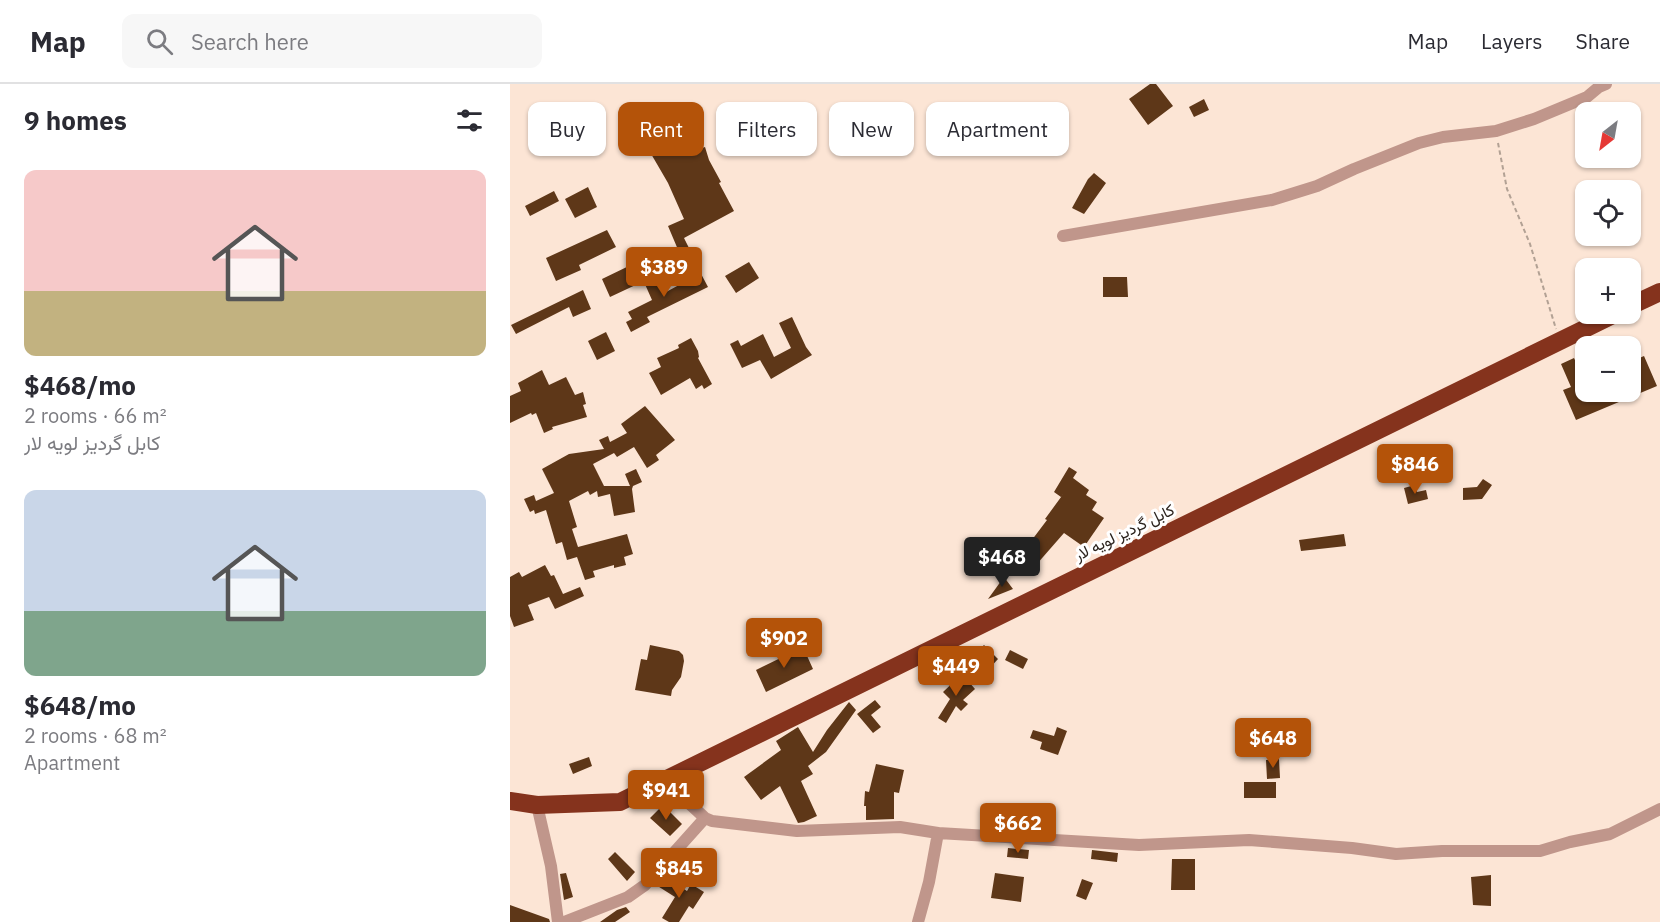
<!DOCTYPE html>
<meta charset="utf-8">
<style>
body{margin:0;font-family:"IBM Plex Sans",Vazirmatn,sans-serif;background:#f7f7f7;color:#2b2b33;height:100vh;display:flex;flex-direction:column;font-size:22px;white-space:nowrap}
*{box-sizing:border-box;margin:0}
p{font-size:20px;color:#7c7c81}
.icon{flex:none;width:33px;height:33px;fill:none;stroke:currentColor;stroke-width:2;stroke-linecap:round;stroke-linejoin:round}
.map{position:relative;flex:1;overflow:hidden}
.drawer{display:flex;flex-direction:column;background:#fff;width:510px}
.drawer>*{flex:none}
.guide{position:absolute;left:18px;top:18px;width:570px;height:54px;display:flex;gap:12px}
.needle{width:39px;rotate:211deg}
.fabs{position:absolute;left:1065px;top:18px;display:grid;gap:12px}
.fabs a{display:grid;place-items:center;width:66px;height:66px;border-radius:12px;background:#fff;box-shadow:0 2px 4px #0004;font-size:30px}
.price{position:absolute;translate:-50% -51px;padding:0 14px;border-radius:6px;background:#b45309;color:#fff;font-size:20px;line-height:39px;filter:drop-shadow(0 2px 3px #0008)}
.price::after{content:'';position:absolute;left:50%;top:36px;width:18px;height:14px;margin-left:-9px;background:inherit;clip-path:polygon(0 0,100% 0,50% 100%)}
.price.selected{background:#222;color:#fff}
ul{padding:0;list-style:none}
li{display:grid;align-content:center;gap:12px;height:318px;padding:0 24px}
li span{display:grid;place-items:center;height:186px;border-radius:12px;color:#555}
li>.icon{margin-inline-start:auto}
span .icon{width:108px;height:108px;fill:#fffc;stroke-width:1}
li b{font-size:26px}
h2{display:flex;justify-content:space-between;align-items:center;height:72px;padding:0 24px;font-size:26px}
.tag{padding:0 21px;border-radius:12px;background:#fff;box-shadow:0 2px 4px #0004;font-size:21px;line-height:54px}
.tag.selected{background:#b45309;color:#fff}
header{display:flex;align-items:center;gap:36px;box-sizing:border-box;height:84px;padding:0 30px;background:#fff;border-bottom:2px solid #e1e1e2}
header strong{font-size:28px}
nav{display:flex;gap:33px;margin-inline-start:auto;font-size:21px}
.search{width:420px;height:54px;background:#f7f7f7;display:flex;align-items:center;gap:15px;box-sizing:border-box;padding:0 21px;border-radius:12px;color:#7c7c81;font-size:22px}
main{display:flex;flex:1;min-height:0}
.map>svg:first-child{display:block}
.building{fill:#5e3718}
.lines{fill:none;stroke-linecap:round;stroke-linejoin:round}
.path{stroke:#b2a194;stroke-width:2;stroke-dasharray:4.5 3;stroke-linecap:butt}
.minor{stroke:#c0968b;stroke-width:12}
.highway{stroke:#85331d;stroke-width:18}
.labels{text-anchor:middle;stroke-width:6;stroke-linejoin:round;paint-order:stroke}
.street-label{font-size:16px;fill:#2d251f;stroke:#fff}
</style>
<header>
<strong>Map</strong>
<div class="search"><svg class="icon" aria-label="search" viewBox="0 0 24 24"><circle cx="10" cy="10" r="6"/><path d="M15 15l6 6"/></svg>Search here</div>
<nav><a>Map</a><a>Layers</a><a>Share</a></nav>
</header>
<main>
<section class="drawer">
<h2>9 homes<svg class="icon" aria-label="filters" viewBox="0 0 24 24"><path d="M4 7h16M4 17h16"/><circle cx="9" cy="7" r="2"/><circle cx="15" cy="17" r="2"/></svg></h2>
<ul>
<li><span style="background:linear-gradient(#f6c9c9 65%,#c2b280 0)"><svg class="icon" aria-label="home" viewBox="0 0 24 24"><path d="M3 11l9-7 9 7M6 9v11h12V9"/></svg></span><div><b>$468/mo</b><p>2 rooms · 66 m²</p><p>کابل گردیز لویه لار</p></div></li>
<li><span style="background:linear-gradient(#c9d6e8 65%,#7fa58c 0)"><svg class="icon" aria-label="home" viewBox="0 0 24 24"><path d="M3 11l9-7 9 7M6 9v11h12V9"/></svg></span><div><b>$648/mo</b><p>2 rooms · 68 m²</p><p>Apartment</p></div></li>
</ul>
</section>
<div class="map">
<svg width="1150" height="838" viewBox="0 0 1150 838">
<rect width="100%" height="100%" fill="#fce5d5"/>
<path class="building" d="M640,0H646L663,22L638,41L619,15Z
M694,15L699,26L684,33L679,23Z
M167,29L176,47L189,65L195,63L199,76L211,98L209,99L224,127L174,154L179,164L169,168L158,142L174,135L158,99L133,56L145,50L147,54L165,45L159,32Z
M584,89L596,99L574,130L562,124L578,95Z
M78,103L87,123L65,134L55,115Z
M44,107L49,117L20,132L15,122Z
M97,146L106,163L69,181L71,186L46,197L36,174Z
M239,178L249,194L226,209L215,192Z
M123,180L132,198L100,213L92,195Z
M189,186L198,203L137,233L140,238L121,248L116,238L122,235L118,228L142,216L134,198L146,191L156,208L182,194L180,190Z
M593,193H617L618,213H593Z
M73,206L81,225L63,233L59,223L6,250L1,241Z
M282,233L296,263L302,271L261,295L250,276L232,284L220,260L228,256L231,262L253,250L264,273L281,264L269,239Z
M96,248L105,267L87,276L78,257Z
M181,254L188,267L189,273L188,274L202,300L194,305L192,301L186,305L180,294L151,311L139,289L151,283L147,274L169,264L168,261Z
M1134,272L1147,302L1066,336L1053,306L1061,303L1051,280L1064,274L1076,300V308H1120V278Z
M32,286L39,301L56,293L65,311L73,308L76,320L73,321L77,333L42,343L43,345L34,349L26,329L22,331L21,329L0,339V312L11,307L8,299Z
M135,322L165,356L146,371L149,376L137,384L124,363L107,373L104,369L83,380L94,402H120L115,390L126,385L132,398L123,402L122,405L125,428L104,432L100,410L88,413L87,407L80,411L78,407L59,417L67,443L62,445L68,463L117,450L123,470L114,473L116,481L104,484V481L83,487L85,493L75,496L67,473L57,476L52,458L46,460L36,426L25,430L24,426L20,428L14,415L24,411L26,417L44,409L32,385L59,370L94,365L89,356L98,352L100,358L117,349L111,340Z
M559,383L567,388L563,394L579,406L576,411L587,418L582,426L594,434L574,463L554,449L526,481L523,479L516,488L506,481V477L537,436L535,435L554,409L551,413L544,408Z
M973,395L982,401L972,415L953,416V404L967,403Z
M905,401L907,408L916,406L918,415L898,420L894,404Z
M834,450L836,462L791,467L789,456Z
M35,481L41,492L44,491L53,510L70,503L74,512L45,525L39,513L18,521L24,536L4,543L0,532V493L9,488L12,493Z
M494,493L503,505L478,515Z
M140,561L169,567L173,571L174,577L171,593L162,606L161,612L125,606L131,575L137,576Z
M474,561L488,575L478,586L464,571Z
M293,563L303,585L256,608L246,586Z
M500,566L518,575L513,585L495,576Z
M452,590L465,605L453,616L458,620L451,627L446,622L436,639L428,634L440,615L433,608Z
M365,616L371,623L361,631L371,643L363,649L347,630Z
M339,618L346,626L316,668L298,682L303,690L291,697L307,732L294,738L288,739L270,702L251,716L234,693L271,666L266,657L288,643L303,668L317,646Z
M547,643L557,647L548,671L530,665L532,658L520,654L523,646L544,652Z
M79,673L82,682L63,690L59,680Z
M769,675L770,694L757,695L756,676Z
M366,680L394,686L389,709L384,708V735L356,736V722H354L355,707L359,708Z
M734,698H766V714H734Z
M153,721L172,740L160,752L140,734Z
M498,764L519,766L518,775L497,773Z
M582,766L608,769L607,778L581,775Z
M105,768L125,788L117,797L98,775Z
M662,775H685V806H661Z
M56,789L63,813L54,816L50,790Z
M485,789L514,793L511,818L481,814Z
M981,791V822L963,821L961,793Z
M154,792L177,807L181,800L194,808L183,825L179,822L169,838H159L152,834L165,813L146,801Z
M572,795L583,799L576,816L566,812Z
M0,821L39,835L40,838H0Z
M116,823L120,828L105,838H90L107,826Z"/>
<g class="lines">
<path class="path" d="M988,59L997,105L1020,160L1046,245"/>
<path class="minor" d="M553,152L762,116L807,102L844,85L909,59L933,53L986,47L1024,35L1077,13L1089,3L1096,0
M154,696L195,734L202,737L287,747L390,743L428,749L629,761L739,756L842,764L886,770L932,767H1030L1060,758L1100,750L1150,725
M27,721L41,782L48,838
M54,838L118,813L135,801L195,734
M408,838L419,798L428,749"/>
<path class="highway" d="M1120,222L1150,208
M0,717L27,721L110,718L1105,230"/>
</g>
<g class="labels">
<g class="street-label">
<text transform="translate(614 448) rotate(-26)" y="6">کابل گردیز لویه لار</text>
</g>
</g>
</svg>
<div class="fabs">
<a><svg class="needle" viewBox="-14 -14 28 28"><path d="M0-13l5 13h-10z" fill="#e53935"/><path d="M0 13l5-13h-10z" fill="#7c7c81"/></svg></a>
<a><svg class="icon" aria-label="locate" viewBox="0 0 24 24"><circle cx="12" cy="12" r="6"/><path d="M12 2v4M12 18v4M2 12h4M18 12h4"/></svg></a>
<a>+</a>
<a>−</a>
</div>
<b class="price" style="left:154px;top:214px">$389</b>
<b class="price" style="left:905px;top:411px">$846</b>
<b class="price selected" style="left:492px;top:504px">$468</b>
<b class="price" style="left:274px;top:585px">$902</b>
<b class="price" style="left:446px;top:613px">$449</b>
<b class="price" style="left:763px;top:685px">$648</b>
<b class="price" style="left:156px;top:737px">$941</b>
<b class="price" style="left:508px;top:770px">$662</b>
<b class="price" style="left:169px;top:815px">$845</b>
<div class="guide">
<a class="tag">Buy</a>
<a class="tag selected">Rent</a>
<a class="tag">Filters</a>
<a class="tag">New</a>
<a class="tag">Apartment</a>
</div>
</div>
</main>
